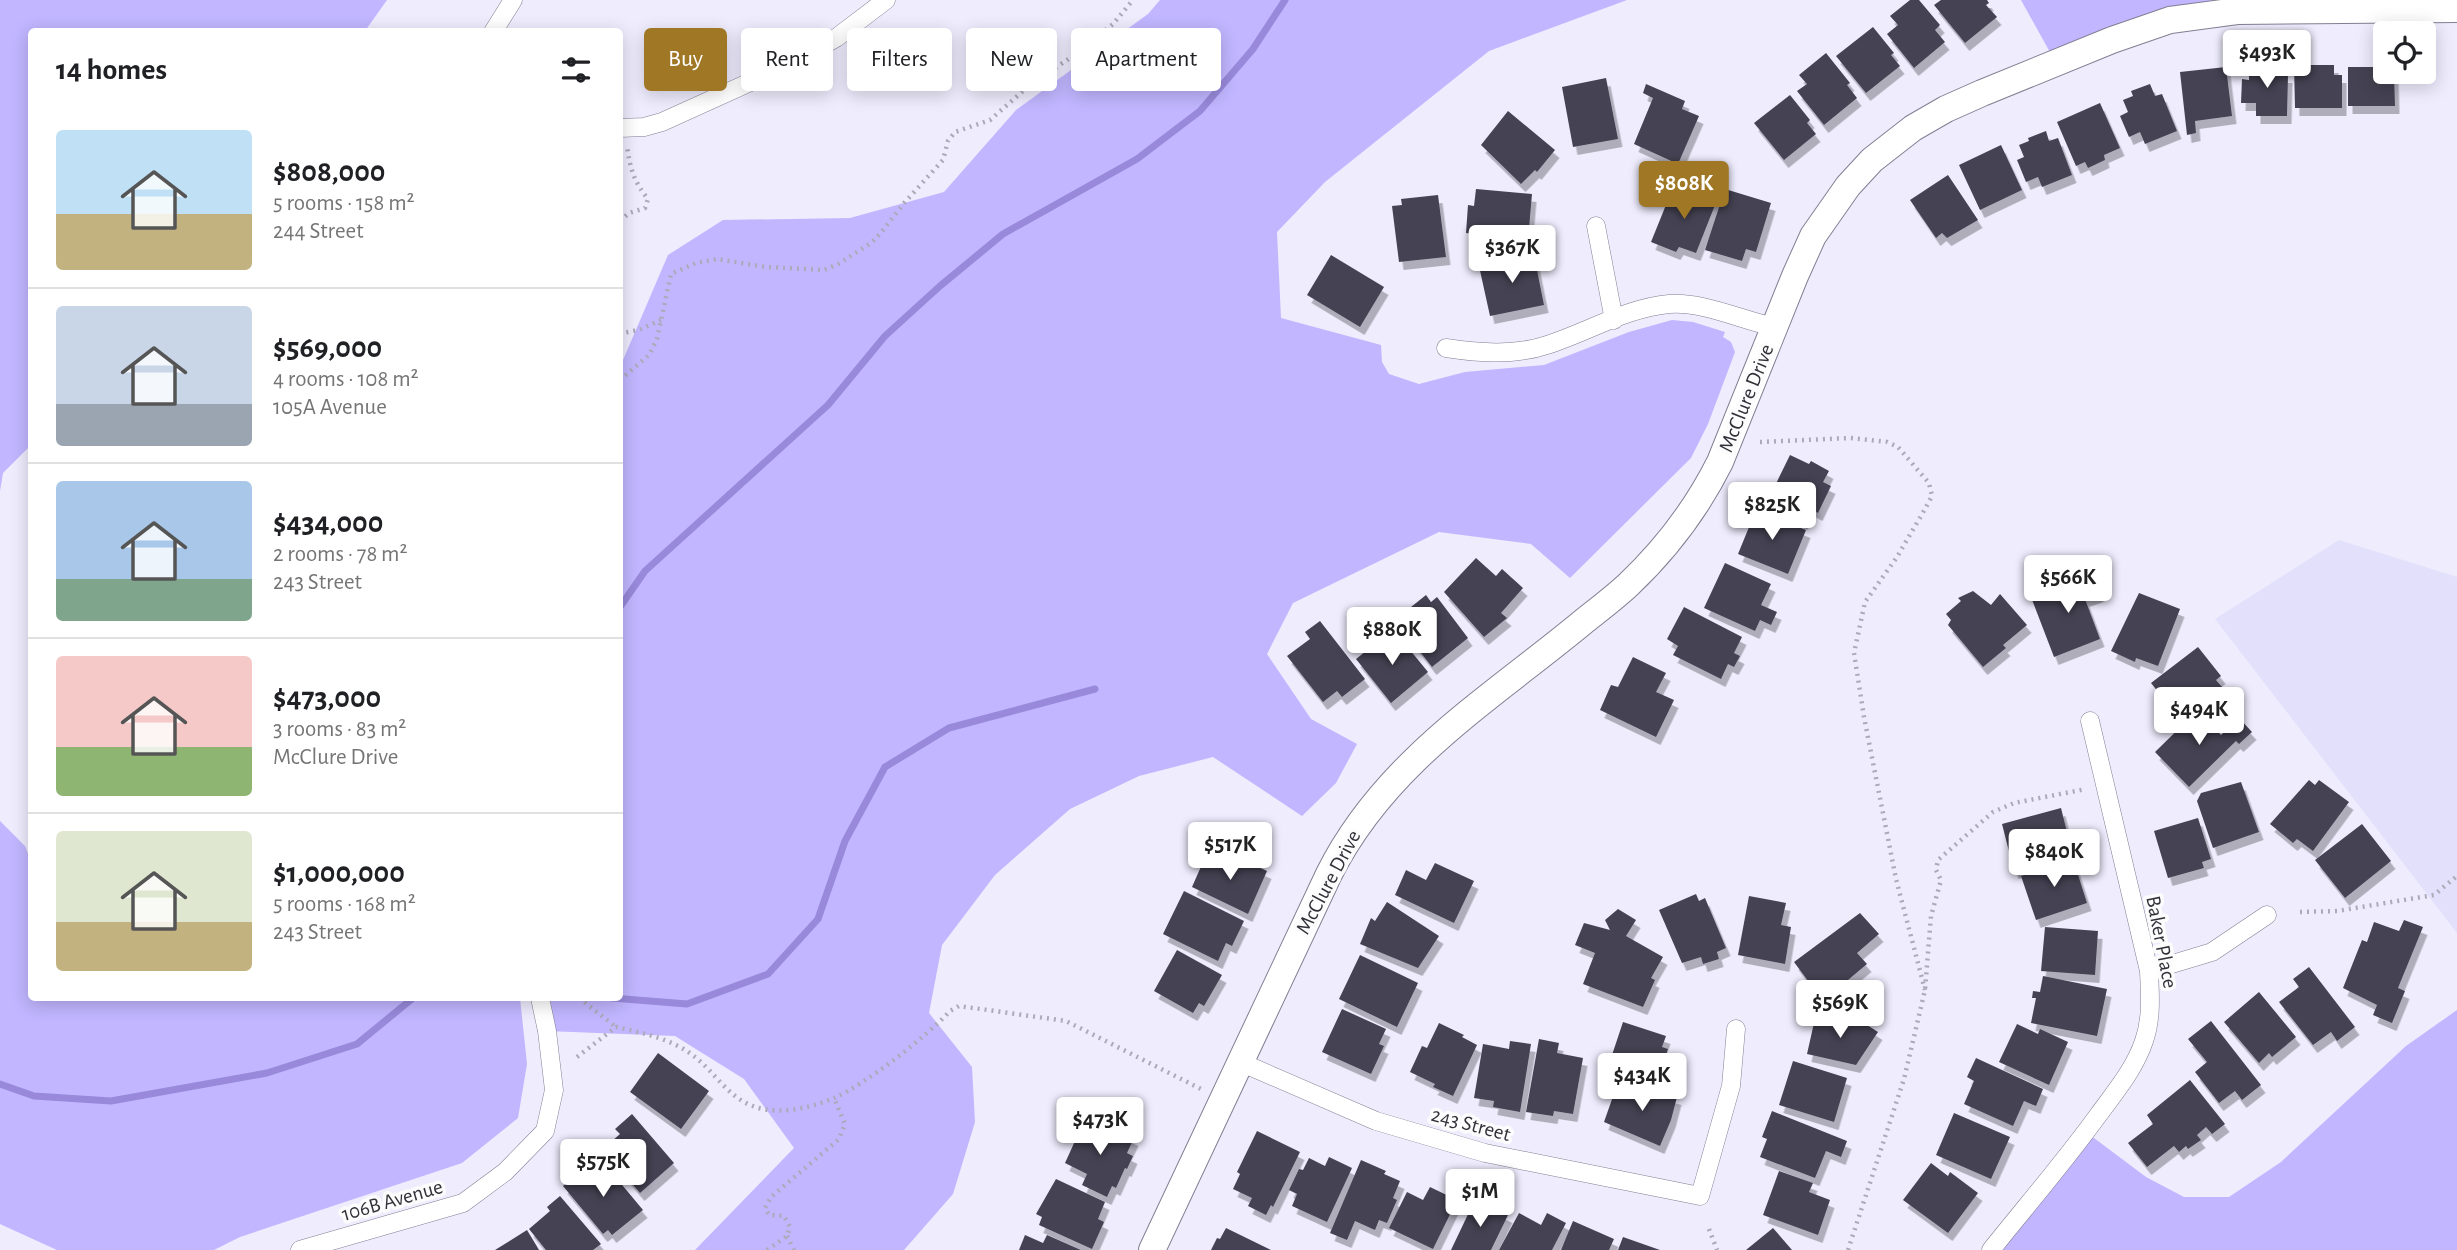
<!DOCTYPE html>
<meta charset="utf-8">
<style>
body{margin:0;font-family:"Alegreya Sans",sans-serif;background:#f2f2f2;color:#202124;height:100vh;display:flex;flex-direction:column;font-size:26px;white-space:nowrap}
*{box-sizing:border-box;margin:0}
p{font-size:23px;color:#757577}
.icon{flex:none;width:38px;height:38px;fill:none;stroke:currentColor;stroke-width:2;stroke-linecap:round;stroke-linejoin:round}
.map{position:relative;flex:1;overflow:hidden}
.details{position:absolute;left:28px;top:28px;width:595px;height:973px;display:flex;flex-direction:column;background:#fff;border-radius:7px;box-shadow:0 4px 18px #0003}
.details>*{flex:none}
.banner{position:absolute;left:644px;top:28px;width:665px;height:63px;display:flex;gap:14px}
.tools{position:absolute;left:2373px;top:21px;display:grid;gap:14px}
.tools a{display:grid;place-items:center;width:63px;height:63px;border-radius:7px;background:#fff;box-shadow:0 4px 18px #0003;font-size:35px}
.price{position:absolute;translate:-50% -60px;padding:0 16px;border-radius:7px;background:#fff;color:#222;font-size:23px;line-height:46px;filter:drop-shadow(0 2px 4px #0008)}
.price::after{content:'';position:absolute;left:50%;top:42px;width:21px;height:16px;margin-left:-10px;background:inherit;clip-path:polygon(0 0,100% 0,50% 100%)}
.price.selected{background:#9f7725;color:#fff}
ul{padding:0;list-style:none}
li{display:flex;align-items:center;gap:21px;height:175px;padding:0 28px}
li+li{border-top:2px solid #e0e0e0}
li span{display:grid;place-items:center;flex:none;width:196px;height:140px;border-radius:7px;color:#555}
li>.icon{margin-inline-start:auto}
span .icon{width:84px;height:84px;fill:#fffc;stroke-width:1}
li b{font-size:30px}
h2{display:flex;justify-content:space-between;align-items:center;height:84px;padding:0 28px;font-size:30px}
.tag{padding:0 24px;border-radius:7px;background:#fff;box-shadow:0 4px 18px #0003;font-size:24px;line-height:63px}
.tag.selected{background:#9f7725;color:#fff}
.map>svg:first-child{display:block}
.built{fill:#e3e0fc}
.green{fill:#c1b6ff}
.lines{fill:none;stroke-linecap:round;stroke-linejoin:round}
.stream{stroke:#9889da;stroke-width:7}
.building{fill:#454253;filter:url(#shadow)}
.street-casing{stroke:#827f93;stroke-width:19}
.secondary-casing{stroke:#827f93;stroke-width:28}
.path{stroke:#acaab8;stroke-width:4.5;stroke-dasharray:2 5;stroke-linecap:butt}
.street{stroke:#fff;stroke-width:18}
.secondary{stroke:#fff;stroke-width:26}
.labels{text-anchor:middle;stroke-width:7;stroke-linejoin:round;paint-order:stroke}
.street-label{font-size:21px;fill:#323139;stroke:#fcfcfc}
</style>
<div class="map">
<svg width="2457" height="1250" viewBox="0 0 2457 1250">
<defs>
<filter id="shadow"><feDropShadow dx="4.5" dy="8" stdDeviation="0" flood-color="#0004"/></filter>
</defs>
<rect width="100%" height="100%" fill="#eeecfd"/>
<path class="built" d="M2339,540L2457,577V933L2215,619Z"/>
<path class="green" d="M0,0H387L365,31L32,32L31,445L3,473L0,491Z
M1160,0H1627L1489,51L1325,182L1277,232L1281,318L1381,345L1382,362L1389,374L1419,384L1465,372L1544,365L1629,332L1672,320L1693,322L1725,332L1723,337L1731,342L1735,352L1708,424L1691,458L1570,578L1531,544L1439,532L1293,603L1267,654L1311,719L1357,744L1336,783L1302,816L1213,757L1139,776L1070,809L995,875L942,945L929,1013L972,1067L975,1122L953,1194L904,1250H695L794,1148L744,1079L675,1036L547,1031L540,998H620V367L668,255L723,220L850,218L944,192L1016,110L1148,14Z
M2021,0H2457L2258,10L2056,63Z
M0,821L25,846L31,861L32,998H520L527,1064L518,1118L462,1163L240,1237L214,1250H57L0,1224Z
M2457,1010V1250H1991L2086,1132L2146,1177L2184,1197H2229L2281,1162L2406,1046Z"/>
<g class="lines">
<path class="stream" d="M620,607L645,571L828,405L885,336L940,286L1003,234L1137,159L1200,111L1253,49L1285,0
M612,998L687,1004L768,974L818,919L845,841L885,767L949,728L1095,689
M0,1084L34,1096L111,1101L267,1073L357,1044L413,998"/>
</g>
<path class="building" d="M1910,0H1919L1940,25L1935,30L1945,42L1914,68L1887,34L1898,25L1890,16Z
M1941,0H1987L1989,3L1986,5L1997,17L1965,43L1934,5Z
M1873,27L1894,53L1891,55L1900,66L1866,93L1836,56Z
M1826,53L1850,83L1847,85L1857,98L1824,125L1797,91L1807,84L1799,75Z
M2260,62H2281V75H2288L2287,116H2256V103H2241L2242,79L2249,80V67H2260Z
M2294,65H2334V75H2342V108H2295Z
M2226,67L2232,116L2195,121L2196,133L2187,135L2180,72Z
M2348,67H2385V72H2394L2395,106H2348Z
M1606,78L1618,139L1573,147L1562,87Z
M1646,84L1685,101L1682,109L1699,116L1678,164L1634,144L1653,98L1643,93Z
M2150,84L2155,96L2162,94L2177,131L2145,144L2140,132L2129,137L2120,116L2128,112L2123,100L2133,96L2131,91Z
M1790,95L1810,120L1807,123L1816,134L1784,160L1754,123Z
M2100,103L2120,148L2104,155L2105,160L2088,168L2085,162L2076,166L2057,122Z
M1508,111L1555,150L1537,172L1535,170L1521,184L1481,145Z
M2046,131L2049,141L2058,138L2072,175L2042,187L2038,177L2026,182L2017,160L2024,157L2019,145L2029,141L2028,138Z
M2001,145L2022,190L1980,210L1959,165Z
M1948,175L1978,220L1947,238L1942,233L1936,238L1910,200Z
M1688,188L1717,200L1696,253L1679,247L1676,252L1651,242L1672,190L1685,195Z
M1476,189L1532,194L1528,240L1466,233L1468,205L1474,206Z
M1725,189L1771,203L1756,252L1746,249L1742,261L1705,250Z
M1438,195L1446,257L1399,262L1392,206L1402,205L1401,199Z
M1331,255L1384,287L1360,327L1307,295Z
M1534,255L1544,305L1490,316L1479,266Z
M1790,455L1809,464L1811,461L1829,471L1823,482L1831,486L1818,513L1809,508L1803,522L1766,504Z
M1756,510L1806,530L1788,574L1738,554Z
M1476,558L1496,576L1502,569L1523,588L1501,613L1507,618L1484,637L1444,592Z
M1725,563L1771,584L1761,605L1777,612L1771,625L1760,620L1755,631L1704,608Z
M2090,573L2099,594L2085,599L2100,639L2054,657L2031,597Z
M1973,591L1991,605L2000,594L2027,625L2003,645L2006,648L1983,667L1948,625L1951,620L1946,614L1961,601L1958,598Z
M2139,593L2180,609L2158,666L2136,658L2135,662L2111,651Z
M1426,595L1431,602L1437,597L1468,638L1432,667L1398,623L1414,611L1411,607Z
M1684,607L1742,637L1734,653L1740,656L1734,667L1728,664L1721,679L1673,655L1678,646L1667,639Z
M1320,621L1365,679L1342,697L1337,691L1323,702L1287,656L1310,639L1305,632Z
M1396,633L1428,672L1391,703L1356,659L1385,636L1389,640Z
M2198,647L2221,676L2216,680L2222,687L2177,722L2160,701L2163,698L2151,683Z
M1633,657L1666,673L1656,692L1674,700L1656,737L1600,710L1611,685L1618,687Z
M2198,710L2221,735L2239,718L2252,732L2239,744L2236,741L2189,787L2155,752Z
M2309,780L2315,785L2319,780L2349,802L2313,851L2297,839L2293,843L2270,824Z
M2241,782L2259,832L2213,848L2197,801L2201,793Z
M2061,808L2073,856L2014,871L2002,824Z
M2198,818L2211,859L2202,862L2204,868L2168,878L2154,831Z
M2362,824L2391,861L2345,898L2315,860Z
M1207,853L1237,867L1241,859L1267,871L1248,914L1192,887Z
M2073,859L2087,903L2036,920L2021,876Z
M1435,863L1474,881L1454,923L1395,895L1406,870L1426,880Z
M1184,891L1244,921L1232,946L1226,943L1218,961L1163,934Z
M1696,894L1699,901L1705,898L1726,948L1717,952L1719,959L1703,964L1701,957L1682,963L1659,910Z
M1749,896L1786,903L1781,925L1791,927L1785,964L1738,955Z
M1387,902L1439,936L1418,968L1360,944L1371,918L1375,921Z
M1618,909L1636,920L1626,936L1663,957L1651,978L1655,980L1643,1007L1583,984L1595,953L1575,945L1584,923L1610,930L1605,920Z
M1860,913L1879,934L1857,953L1867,964L1823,1001L1794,962Z
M2404,920L2423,927L2398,988L2405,991L2392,1023L2373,1015L2377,1005L2343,988L2362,940L2367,942L2374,922L2399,931Z
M2045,927L2098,931L2095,975L2041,971Z
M1177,950L1222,975L1204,1006L1199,1003L1193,1013L1154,991Z
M1360,955L1418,983L1397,1027L1339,999Z
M2309,967L2355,1027L2337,1041L2331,1032L2313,1045L2279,1002L2299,987L2293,979Z
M2043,976L2107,989L2097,1036L2031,1023L2036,998H2032L2033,991L2040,992Z
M2259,992L2296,1037L2272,1057L2269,1053L2259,1063L2224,1022Z
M1342,1009L1386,1029L1379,1044L1384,1046L1371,1074L1322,1052Z
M1816,1014L1867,1025L1878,1032L1856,1065L1807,1054Z
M2211,1021L2261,1085L2242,1100L2235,1091L2219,1103L2195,1072L2207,1062L2188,1039Z
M1623,1022L1666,1036L1662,1047L1668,1049L1656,1083L1608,1067Z
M1439,1023L1464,1035L1462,1037L1477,1045L1453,1096L1433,1087L1435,1084L1410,1072L1422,1046L1427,1048Z
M2017,1024L2038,1034L2040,1029L2068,1042L2049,1085L1999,1062Z
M1539,1039L1559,1043L1557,1053L1583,1058L1573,1114L1554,1111L1553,1116L1526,1112Z
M1510,1041L1531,1044L1520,1112L1493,1107L1494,1101L1474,1098L1483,1044L1509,1049Z
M658,1053L709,1091L681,1129L630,1092Z
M1976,1058L2043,1089L2036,1106L2024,1101L2013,1126L1964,1104L1974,1081L1967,1077Z
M1793,1061L1847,1078L1834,1122L1779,1105Z
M2190,1080L2225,1124L2212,1134L2206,1127L2197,1135L2201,1140L2188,1149L2186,1146L2179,1152L2174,1146L2147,1167L2128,1143L2153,1124L2147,1115Z
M1617,1085L1638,1092L1639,1087L1677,1097L1671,1120L1660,1146L1604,1122Z
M1772,1111L1847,1141L1841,1157L1826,1151L1815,1178L1760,1157L1767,1139L1762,1137Z
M1954,1113L2010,1137L1991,1179L1936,1155Z
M632,1114L674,1163L640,1193L603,1149L620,1134L615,1129Z
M1085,1119L1116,1133L1117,1131L1134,1138L1127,1153L1133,1156L1127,1169L1125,1168L1116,1188L1112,1186L1107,1197L1082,1185L1087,1174L1065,1163Z
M1257,1131L1300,1152L1273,1207L1271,1205L1266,1215L1248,1206L1252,1198L1233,1189L1240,1174L1237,1172Z
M1329,1157L1352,1168L1327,1222L1292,1206L1297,1194L1289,1190L1299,1169L1303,1170L1309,1158L1325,1166Z
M1361,1160L1386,1171L1384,1174L1400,1181L1393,1198L1397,1200L1387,1223L1379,1220L1375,1230L1355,1221L1347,1240L1330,1233Z
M603,1162L643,1210L612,1235L608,1230L603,1234L563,1186L583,1169L588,1174Z
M1931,1163L1948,1176L1950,1172L1978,1193L1948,1233L1903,1200Z
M1779,1171L1813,1183L1809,1192L1830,1200L1818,1235L1763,1215Z
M1056,1179L1105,1202L1098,1219L1104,1222L1092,1249L1039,1225L1042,1217L1036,1214Z
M1430,1187L1457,1200L1433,1249L1389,1228L1407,1192L1423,1200Z
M560,1196L601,1244L593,1250H546L529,1229L550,1211L547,1207Z
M1483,1203L1508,1215L1491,1250H1451L1471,1208L1479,1212Z
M1519,1213L1541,1225L1547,1213L1566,1223L1552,1250H1499Z
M1573,1221L1614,1239L1609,1250H1561Z
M1226,1228L1271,1250H1211L1217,1238L1220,1239Z
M1773,1228L1792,1250H1746Z
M527,1230L539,1250H495Z
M1025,1235L1043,1243L1047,1235L1081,1250H1019Z
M1623,1237L1660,1250H1618Z"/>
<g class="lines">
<g class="street-casing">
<path id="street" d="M493,32L513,0
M620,128L644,127L662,122L786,66L836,38L886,0
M1596,226L1614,320
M1446,348C1479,353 1514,356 1547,345C1588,332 1626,308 1669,304C1701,301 1742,320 1774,327
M2149,971L2212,952L2267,915
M1240,1062L1376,1121L1485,1153L1700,1196L1731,1086L1736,1029
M300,1250L463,1203L505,1172L545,1131L554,1090L547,1031L540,998
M1991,1250C2027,1205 2065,1161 2099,1114C2116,1091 2135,1068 2144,1041C2152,1018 2150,995 2149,971L2090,721"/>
</g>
<g class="secondary-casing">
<path id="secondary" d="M1152,1250L1329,874C1385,762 1490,699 1583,622C1598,610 1614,598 1628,585C1665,550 1697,508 1720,462L1795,276L1813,236L1848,186L1872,160L1913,128L1946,109L1982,93L2112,40L2170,20L2237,11L2457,9"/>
</g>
<path class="path" d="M620,221L629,213L645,208L648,199C634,182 630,168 627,146
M620,331L623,333L639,330L661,320
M620,380L649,355L657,339L671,274L696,263L717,259L766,267L824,270L838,264L871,243L880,234L905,202L943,160L948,141L955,132L990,120L1031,84L1076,54L1113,24L1133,0
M1760,442L1850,438L1887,442L1898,447L1929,483L1932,496L1925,509L1897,557L1865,602L1854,653L1864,717L1896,879L1925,990
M2300,912L2337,911L2434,895L2457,876
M579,998L616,1027
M577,1057L616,1027C643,1033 673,1039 695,1057C713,1071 726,1093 746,1103C772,1117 808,1109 834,1098C866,1084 926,1037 950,1011L959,1006L1066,1021L1201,1089
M1709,1229L1717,1250
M787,1236L794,1250
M767,1250L787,1236L790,1227L784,1216L769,1215L765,1208L771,1197L839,1139L845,1124L834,1098
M1848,1250L1904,1079L1925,990L1931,916L1941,880L1936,870L1938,860L1993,812L2014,803L2086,789"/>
<use href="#street" class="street"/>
<use href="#secondary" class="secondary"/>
</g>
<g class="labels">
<g class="street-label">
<text transform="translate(1746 398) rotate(-68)" y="7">McClure Drive</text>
<text transform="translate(1328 882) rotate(-62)" y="7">McClure Drive</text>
<text transform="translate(2162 942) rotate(79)" y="7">Baker Place</text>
<text transform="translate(1471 1124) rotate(15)" y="7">243 Street</text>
<text transform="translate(392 1200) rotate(-16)" y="7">106B Avenue</text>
</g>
</g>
</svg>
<div class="tools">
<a><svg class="icon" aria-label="locate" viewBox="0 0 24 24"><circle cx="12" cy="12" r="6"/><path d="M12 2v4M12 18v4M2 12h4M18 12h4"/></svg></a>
</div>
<b class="price" style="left:2267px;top:90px">$493K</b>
<b class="price selected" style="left:1684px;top:221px">$808K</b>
<b class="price" style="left:1512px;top:285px">$367K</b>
<b class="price" style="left:1772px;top:542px">$825K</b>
<b class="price" style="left:2068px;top:615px">$566K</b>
<b class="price" style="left:1392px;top:667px">$880K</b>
<b class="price" style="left:2199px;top:747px">$494K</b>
<b class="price" style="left:1230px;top:882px">$517K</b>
<b class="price" style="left:2054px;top:889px">$840K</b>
<b class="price" style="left:1840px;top:1040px">$569K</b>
<b class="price" style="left:1642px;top:1113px">$434K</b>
<b class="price" style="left:1100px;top:1157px">$473K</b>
<b class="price" style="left:603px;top:1199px">$575K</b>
<b class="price" style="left:1480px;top:1229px">$1M</b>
<div class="banner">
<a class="tag selected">Buy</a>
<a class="tag">Rent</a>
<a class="tag">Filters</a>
<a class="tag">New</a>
<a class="tag">Apartment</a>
</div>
<section class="details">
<h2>14 homes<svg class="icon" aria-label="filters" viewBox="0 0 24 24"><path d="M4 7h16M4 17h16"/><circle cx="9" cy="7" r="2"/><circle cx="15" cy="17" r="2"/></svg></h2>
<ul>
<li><span style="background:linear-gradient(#bfe0f5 60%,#c2b280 0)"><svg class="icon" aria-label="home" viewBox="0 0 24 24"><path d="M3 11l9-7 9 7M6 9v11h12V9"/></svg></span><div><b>$808,000</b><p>5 rooms · 158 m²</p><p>244 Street</p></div></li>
<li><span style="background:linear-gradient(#c9d6e8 70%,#9aa5b1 0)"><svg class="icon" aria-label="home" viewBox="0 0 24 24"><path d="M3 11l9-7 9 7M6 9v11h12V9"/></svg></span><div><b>$569,000</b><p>4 rooms · 108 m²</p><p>105A Avenue</p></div></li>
<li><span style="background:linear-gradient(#a9c7e8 70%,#7fa58c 0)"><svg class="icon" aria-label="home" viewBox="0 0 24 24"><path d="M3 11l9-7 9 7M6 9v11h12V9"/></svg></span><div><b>$434,000</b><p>2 rooms · 78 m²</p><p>243 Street</p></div></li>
<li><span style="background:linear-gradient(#f6c9c9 65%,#8fb573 0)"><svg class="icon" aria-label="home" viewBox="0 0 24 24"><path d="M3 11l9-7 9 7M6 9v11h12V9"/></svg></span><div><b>$473,000</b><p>3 rooms · 83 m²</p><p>McClure Drive</p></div></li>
<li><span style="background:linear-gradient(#dfe7d0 65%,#c2b280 0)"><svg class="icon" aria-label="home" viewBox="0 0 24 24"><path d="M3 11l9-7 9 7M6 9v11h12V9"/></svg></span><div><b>$1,000,000</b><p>5 rooms · 168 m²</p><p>243 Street</p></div></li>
</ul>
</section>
</div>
